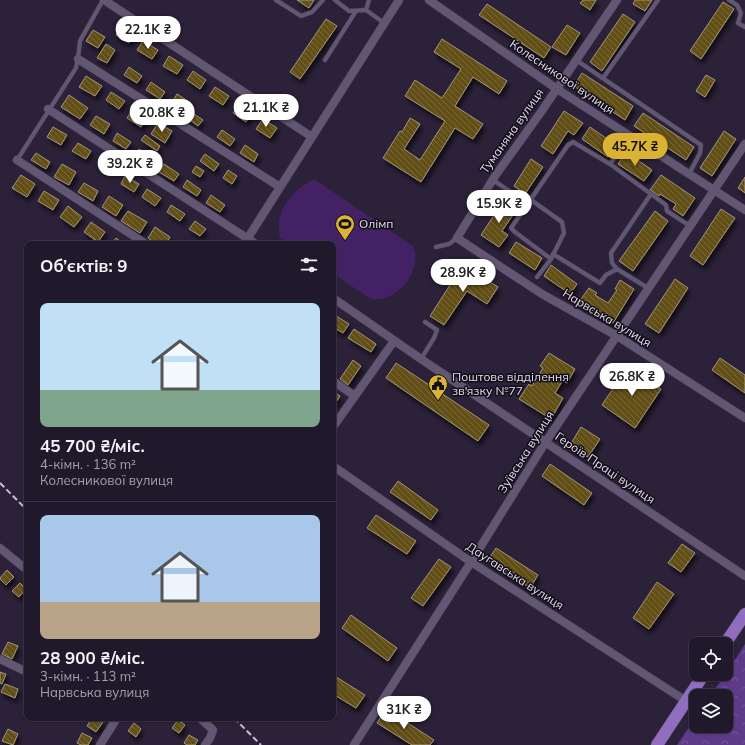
<!DOCTYPE html>
<html lang="uk">
<meta charset="utf-8">
<style>
body{margin:0;font-family:Mulish,sans-serif;background:#282233;color:#f1f3f6;height:100vh;display:flex;flex-direction:column;font-size:15px;white-space:nowrap}
*{box-sizing:border-box;margin:0}
p{font-size:13px;color:#a2a0a9}
.icon{flex:none;width:22px;height:22px;fill:none;stroke:currentColor;stroke-width:2;stroke-linecap:round;stroke-linejoin:round}
.map{position:relative;flex:1;overflow:hidden}
.drawer{position:absolute;left:24px;top:241px;width:312px;height:480px;display:flex;flex-direction:column;background:#20192b;border-radius:8px;box-shadow:0 1px 3px #0004,0 0 0 1px #3d3847}
.drawer>*{flex:none}
.fabs{position:absolute;left:689px;top:637px;display:grid;gap:8px}
.fabs a{display:grid;place-items:center;width:44px;height:44px;border-radius:8px;background:#20192b;box-shadow:0 1px 3px #0004,0 0 0 1px #3d3847;font-size:20px}
.price{position:absolute;translate:-50% -34px;padding:0 9px;border-radius:14px;background:#fff;color:#222;font-size:13px;line-height:26px;filter:drop-shadow(0 1px 2px #0008)}
.price::after{content:'';position:absolute;left:50%;top:24px;width:12px;height:9px;margin-left:-6px;background:inherit;clip-path:polygon(0 0,100% 0,50% 100%)}
.price.selected{background:#dbb233;color:#111}
ul{padding:0;list-style:none}
li{display:grid;align-content:center;gap:8px;height:212px;padding:0 16px}
li+li{border-top:1px solid #3d3847}
li span{display:grid;place-items:center;height:124px;border-radius:8px;color:#555}
li>.icon{margin-inline-start:auto}
span .icon{width:72px;height:72px;fill:#fffc;stroke-width:1}
li b{font-size:17px}
h2{display:flex;justify-content:space-between;align-items:center;height:48px;padding:0 16px;font-size:17px}
.map>svg:first-child{display:block}
.green{fill:#422165}
.forest{fill:url(#forest-crowns)}
.building{fill:url(#building-back-hatch);stroke:#a19576;filter:url(#shadow)}
.lines{fill:none;stroke-linecap:round;stroke-linejoin:round}
.lane-casing{stroke:#453c50;stroke-width:5}
.street-casing{stroke:#453c50;stroke-width:9}
.primary-casing{stroke:#453c50;stroke-width:13}
.lane{stroke:#625773;stroke-width:4}
.street{stroke:#625773;stroke-width:8}
.primary{stroke:#916dbf;stroke-width:12}
.rail{stroke:#c7c1d2;stroke-width:2;stroke-dasharray:6 3;stroke-linecap:butt}
.labels{text-anchor:middle;stroke-width:3;stroke-linejoin:round;paint-order:stroke}
.street-label{font-size:12px;fill:#e2dcec;stroke:#110d18}
.poi-label{font-size:12px;fill:#e2dcec;stroke:#110d18;text-anchor:start}
</style>
<div class="map">
<svg width="745" height="745" viewBox="0 0 745 745">
<defs>
<pattern id="forest-crowns" width="20" height="18" patternUnits="userSpaceOnUse"><rect width="20" height="18" fill="#5e3b88"/><path d="M2 6a3 3 0 1 1 6 0M12 15a3 3 0 1 1 6 0" fill="none" stroke="#755799"/></pattern>
<pattern id="building-back-hatch" width="6" height="6" patternUnits="userSpaceOnUse"><rect width="6" height="6" fill="#624f19"/><path d="M-1 5l2 2M0 0l6 6M5-1l2 2" fill="none" stroke="#78683b"/></pattern>
<filter id="shadow"><feDropShadow dx="2.5" dy="4.5" stdDeviation="2" flood-color="#0009"/></filter>
</defs>
<rect width="100%" height="100%" fill="#2b2139"/>
<path class="green" d="M314,179L413,246C424,269 397,304 371,299L333,274V244H288L280,238C274,211 291,191 314,179Z"/>
<path class="forest" d="M745,644V745H677L696,717V726H726V696H710L726,674Z"/>
<path class="building" d="M297,0H314L309,8Z
M583,0H596L590,10L580,3Z
M635,0H652L645,11L633,4Z
M723,2L734,9L701,59L690,51Z
M487,4L551,47L544,58L479,15Z
M623,14L635,22L602,71L590,62Z
M326,19L337,26L300,79L290,72Z
M121,25L135,33L129,43L116,35Z
M567,25L580,33L566,55L552,47Z
M93,30L105,37L98,48L86,41Z
M442,39L507,81L499,94L473,77L455,106L483,124L473,139L455,128L421,182L383,158L400,131L402,132L410,118L420,124L404,149L420,160L445,121L405,96L415,80L442,98L461,69L434,52Z
M143,41L158,50L152,59L137,50Z
M106,44L115,50L107,63L97,58Z
M169,56L183,65L177,74L163,66Z
M129,67L142,76L137,83L124,75Z
M193,71L206,80L200,89L187,80Z
M582,73L633,106L625,120L574,86Z
M706,75L715,80L705,97L696,91Z
M86,76L102,86L95,96L79,87Z
M151,82L165,92L160,99L146,90Z
M215,87L229,96L223,105L209,96Z
M111,92L125,101L119,109L106,100Z
M177,94L191,103L186,111L172,102Z
M69,95L88,108L80,119L61,107Z
M239,104L252,113L246,122L233,113Z
M134,107L148,115L141,127L127,118Z
M564,111L583,123L574,135L568,131L553,154L541,146Z
M643,113L694,147L686,160L634,126Z
M194,114L203,120L198,126L190,120Z
M96,116L110,124L104,134L90,125Z
M263,119L277,128L270,138L256,129Z
M158,123L172,131L165,143L151,134Z
M53,127L67,135L61,145L47,137Z
M590,127L616,145L608,157L582,139Z
M222,130L235,139L230,146L217,137Z
M724,131L736,139L712,176L700,168Z
M117,133L131,142L126,149L113,141Z
M145,135L160,146L157,151L141,140Z
M78,143L91,151L86,159L72,151Z
M245,145L258,154L254,162L240,153Z
M139,149L154,158L150,165L135,155Z
M626,152L652,170L644,181L618,164Z
M36,153L50,162L46,169L31,160Z
M205,154L219,164L214,171L200,161Z
M110,158L118,163L114,170L106,165Z
M531,159L543,167L525,194L514,186Z
M62,164L76,172L69,185L54,177Z
M164,164L179,174L174,181L159,172Z
M196,166L204,171L200,177L192,172Z
M228,170L237,176L232,184L223,178Z
M21,175L35,184L27,197L12,188Z
M661,175L695,198L683,216L673,209L676,204L660,194L659,196L650,190Z
M125,176L139,184L134,192L121,184Z
M745,177V193L738,188Z
M187,180L201,190L197,196L183,187Z
M84,183L98,191L93,201L78,192Z
M147,189L161,198L155,206L142,197Z
M44,191L59,200L53,210L38,201Z
M211,195L225,205L220,212L206,203Z
M109,196L123,205L116,216L102,207Z
M504,200L517,209L502,231L508,235L499,247L481,235Z
M171,205L185,214L180,221L167,212Z
M68,206L82,217L74,227L60,217Z
M721,209L735,218L703,265L690,256Z
M128,211L147,222L140,233L121,221Z
M655,211L668,221L633,271L619,261Z
M195,221L206,229L200,236L189,229Z
M91,222L105,232L98,242L84,232Z
M155,227L170,237L166,244H157L148,238Z
M116,238L124,244H111Z
M516,242L542,258L535,270L509,253Z
M463,265L498,287L487,304L467,291L444,325L430,316Z
M551,265L577,284L570,294L544,276Z
M675,279L688,288L659,333L645,324Z
M620,280L634,289L613,323L579,302L589,288L597,293L595,295L608,303L617,290L615,289Z
M333,314L349,324L343,333L333,327Z
M354,329L376,344L371,352L348,338Z
M549,353L575,369L567,383L563,380L555,393L563,398L551,419L519,399L529,384L532,386L543,368L540,366Z
M720,358L745,375V393L712,370Z
M353,360L361,366L348,385L340,379Z
M396,363L489,425L478,441L386,378Z
M628,366L661,389L635,428L602,405Z
M333,392L340,396L333,407Z
M581,427L600,439L588,457L570,445Z
M550,464L592,493L584,505L542,476Z
M398,481L438,510L431,520L390,492Z
M376,515L416,541L407,554L367,528Z
M682,544L695,553L681,572L668,563Z
M496,548L538,575L530,588L488,560Z
M439,559L451,567L423,606L411,598Z
M7,570L14,577L6,585L0,579V578Z
M657,582L674,594L649,629L633,618Z
M20,583L26,589L19,597L12,591Z
M351,615L397,648L388,661L342,628Z
M8,642L18,646L12,659L2,654Z
M0,672L6,674L2,684L0,683Z
M333,675L365,695L356,708L333,694Z
M5,684L18,689L15,698L1,692Z
M386,709L434,740L430,745H412L377,723Z
M92,718H97L103,722L96,732L87,726Z
M178,720L185,725L179,733L172,728Z
M134,723L141,729L136,737L128,731Z
M8,729L18,734L13,745L2,741Z
M82,733L92,738L88,745H81L77,743Z
M189,735L198,740L195,745H187L184,743Z"/>
<g class="lines">
<g class="lane-casing">
<path id="lane" d="M276,0L301,16L312,12L323,0
M335,0L349,11L366,10
M369,0L366,10L384,23
M729,0L737,5L741,13L738,23L745,27
M325,60L356,11
M576,60L701,145L700,153L689,174
M603,78L658,0
M17,160L76,68L78,59L80,41L103,0
M610,164L630,136
M493,180L528,204
M531,200L562,222L564,233L551,259L537,277
M436,247L449,244L457,238
M553,254L600,283L606,275L617,269
M551,259L515,232L511,228L568,145L573,142L610,164L666,205L667,211L690,226
M648,288L617,269L612,263L611,253L651,194
M421,359L434,338L437,330L425,322"/>
</g>
<g class="street-casing">
<path id="street" d="M104,0L312,137
M429,0L557,89L745,210
M617,0L541,112L495,176L457,238L542,294L617,336L745,418
M78,59L280,187
M48,109L256,244
M17,160L146,244
M244,244L399,0
M333,298L421,359L745,576
M333,381L355,396
M333,427L394,341
M333,466L471,562L686,701
M0,548L27,570
M0,659L27,672
M200,718L213,730L210,738L205,745
M100,745L117,718
M354,745L471,562L545,443L745,144"/>
</g>
<g class="primary-casing">
<path id="primary" d="M725,644L745,614
M657,745L704,674"/>
</g>
<use href="#lane" class="lane"/>
<use href="#street" class="street"/>
<use href="#primary" class="primary"/>
<path class="rail" d="M0,483L27,510
M234,718L261,745"/>
</g>
<defs>
<g id="stadium-pin" transform="scale(1)"><path d="M0 17L-7.5 6A9.5 9.5 0 1 1 7.5 6Z" fill="#dbb233" stroke="#110d18"/><path d="M0-5a6.5 5 0 1 0 0 10a6.5 5 0 1 0 0-10ZM-3.5-1.8h7v3.6h-7Z" fill="#111"/></g>
<g id="civic-pin" transform="scale(1)"><path d="M0 17L-7.5 6A9.5 9.5 0 1 1 7.5 6Z" fill="#dbb233" stroke="#110d18"/><path d="M-.6-6.5H3V-4.5H.6V-3L4-1V1h2V6H-6V1h2V-1L-.6-3ZM-1.2 2.5V6h2.4V2.5Z" fill="#111"/></g>
</defs>
<g fill-rule="evenodd">
<use href="#stadium-pin" x="345" y="224"/>
<use href="#civic-pin" x="438" y="384"/>
</g>
<g class="labels">
<g class="street-label">
<text transform="translate(562 77) rotate(34)" y="4">Колесникової вулиця</text>
<text transform="translate(512 131) rotate(-55)" y="4">Туманяна вулиця</text>
<text transform="translate(607 318) rotate(31)" y="4">Нарвська вулиця</text>
<text transform="translate(526 452) rotate(-58)" y="4">Зуївська вулиця</text>
<text transform="translate(605 468) rotate(34)" y="4">Героїв Праці вулиця</text>
<text transform="translate(515 576) rotate(33)" y="4">Даугавська вулиця</text>
</g>
<g class="poi-label">
<text x="359" y="228">Олімп</text>
<text x="452" y="381">Поштове відділення<tspan x="452" dy="14">зв'язку №77</tspan></text>
</g>
</g>
</svg>
<div class="fabs">
<a><svg class="icon" aria-label="locate" viewBox="0 0 24 24"><circle cx="12" cy="12" r="6"/><path d="M12 2v4M12 18v4M2 12h4M18 12h4"/></svg></a>
<a><svg class="icon" aria-label="layers" viewBox="0 0 24 24"><path d="M12 4l9 5-9 5-9-5zM3 14l9 5 9-5"/></svg></a>
</div>
<b class="price" style="left:148px;top:50px">22.1K ₴</b>
<b class="price" style="left:266px;top:128px">21.1K ₴</b>
<b class="price" style="left:162px;top:133px">20.8K ₴</b>
<b class="price selected" style="left:635px;top:167px">45.7K ₴</b>
<b class="price" style="left:130px;top:184px">39.2K ₴</b>
<b class="price" style="left:499px;top:224px">15.9K ₴</b>
<b class="price" style="left:463px;top:293px">28.9K ₴</b>
<b class="price" style="left:632px;top:397px">26.8K ₴</b>
<b class="price" style="left:404px;top:730px">31K ₴</b>
<section class="drawer">
<h2>Об’єктів: 9<svg class="icon" aria-label="filters" viewBox="0 0 24 24"><path d="M4 7h16M4 17h16"/><circle cx="9" cy="7" r="2"/><circle cx="15" cy="17" r="2"/></svg></h2>
<ul>
<li><span style="background:linear-gradient(#bfe0f5 70%,#7fa58c 0)"><svg class="icon" aria-label="home" viewBox="0 0 24 24"><path d="M3 11l9-7 9 7M6 9v11h12V9"/></svg></span><div><b>45 700 ₴/міс.</b><p>4-кімн. · 136 m²</p><p>Колесникової вулиця</p></div></li>
<li><span style="background:linear-gradient(#a9c7e8 70%,#b9a48a 0)"><svg class="icon" aria-label="home" viewBox="0 0 24 24"><path d="M3 11l9-7 9 7M6 9v11h12V9"/></svg></span><div><b>28 900 ₴/міс.</b><p>3-кімн. · 113 m²</p><p>Нарвська вулиця</p></div></li>
</ul>
</section>
</div>
